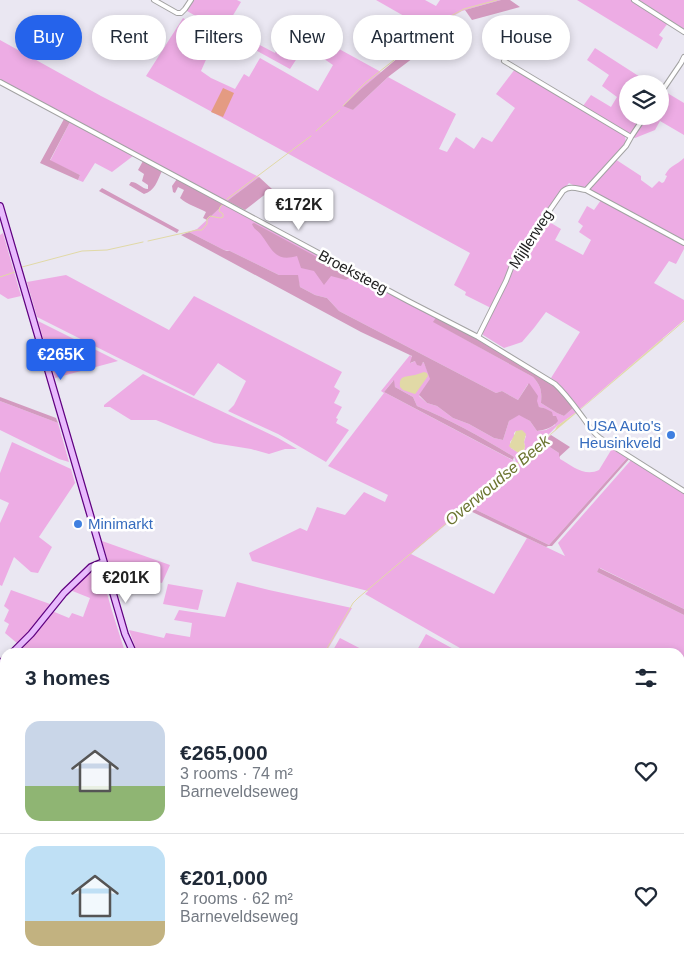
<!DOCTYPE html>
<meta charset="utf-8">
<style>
body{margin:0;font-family:Helvetica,sans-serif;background:#f6f6f7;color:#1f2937;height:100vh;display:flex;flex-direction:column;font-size:19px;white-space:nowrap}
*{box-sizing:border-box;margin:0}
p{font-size:16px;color:#747a83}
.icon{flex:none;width:28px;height:28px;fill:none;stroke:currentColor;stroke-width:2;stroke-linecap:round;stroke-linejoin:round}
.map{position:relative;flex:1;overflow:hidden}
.side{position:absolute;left:0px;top:648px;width:685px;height:321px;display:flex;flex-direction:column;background:#fff;border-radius:15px 15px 0 0;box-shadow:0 2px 8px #0003}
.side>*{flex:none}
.banner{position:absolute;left:15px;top:15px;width:655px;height:45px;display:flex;gap:10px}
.tools{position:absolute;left:619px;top:75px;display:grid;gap:10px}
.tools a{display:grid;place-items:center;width:50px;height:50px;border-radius:50%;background:#fff;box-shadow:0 2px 8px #0003;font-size:25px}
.price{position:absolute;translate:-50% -42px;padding:0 11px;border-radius:5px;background:#fff;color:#222;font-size:16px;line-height:32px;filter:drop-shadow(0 1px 2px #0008)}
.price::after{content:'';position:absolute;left:50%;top:30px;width:15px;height:11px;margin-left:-8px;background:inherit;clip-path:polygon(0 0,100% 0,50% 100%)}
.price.on{background:#2563eb;color:#fff}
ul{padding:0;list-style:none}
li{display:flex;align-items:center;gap:15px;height:125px;padding:0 25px}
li+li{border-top:1px solid #e0e1e3}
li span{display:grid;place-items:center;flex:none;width:140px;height:100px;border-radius:15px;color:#555}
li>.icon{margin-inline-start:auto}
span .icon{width:60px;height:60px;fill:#fffc;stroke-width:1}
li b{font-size:21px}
h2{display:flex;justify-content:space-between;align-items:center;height:60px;padding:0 25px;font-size:21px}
.tag{padding:0 18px;border-radius:22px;background:#fff;box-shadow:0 2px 8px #0003;font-size:18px;line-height:45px}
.tag.on{background:#2563eb;color:#fff}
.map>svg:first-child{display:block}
.grass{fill:#edace4;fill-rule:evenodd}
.forest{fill:#d39abf}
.pitch{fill:#e49b82}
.water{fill:#e1d9a6}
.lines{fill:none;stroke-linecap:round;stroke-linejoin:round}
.stream{stroke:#e1d9a6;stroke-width:1}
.street-casing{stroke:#a2a2a2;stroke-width:6}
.secondary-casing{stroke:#5f0080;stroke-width:8}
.street{stroke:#fff;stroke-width:4}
.secondary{stroke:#e8bafd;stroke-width:5.5}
.shop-dot{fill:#3f7fe0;stroke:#fff;stroke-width:2}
.labels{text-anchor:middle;stroke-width:5;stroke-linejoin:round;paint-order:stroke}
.street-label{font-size:15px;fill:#212121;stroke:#fff}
.shop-label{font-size:15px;fill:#366cbe;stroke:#fff;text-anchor:end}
.water-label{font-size:16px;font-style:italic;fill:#6c7531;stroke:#fff}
</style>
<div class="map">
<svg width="684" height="968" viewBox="0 0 684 968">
<rect width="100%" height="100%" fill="#eae7f2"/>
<path class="grass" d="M193,0H237L241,2L223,32L187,11Z
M376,0H425L436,6L440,0H501L462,11L448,19L432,32Z
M577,0H632L668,23L659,35L663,38L657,49Z
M639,0H684V29Z
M183,18L216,37L201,71L211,78L235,89L244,74L249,77L260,58L318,91L333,65L305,46L290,69L250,47L254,42L275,53L290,22L381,72L344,105L353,110L388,77L456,114L439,149L447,152L456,137L474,149L482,137L492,142L515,108L496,94L515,69L625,136L626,143L588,186L579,188L569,183L564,189L510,264L505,279L491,308L465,295L466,292L454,285L470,253L146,76Z
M0,40L101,96L259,177L227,201L0,80Z
M595,48L651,84H628V116H643L632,132L629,133L583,106L591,95L611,107L617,97L602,86L609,75L587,60Z
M664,91L684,103V135L660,121L655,130L635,138L633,137L647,116H660V97Z
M70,122L133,156L112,172L95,163L83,182L78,180L80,175L50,161Z
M684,158V240L591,191V188L615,159L641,176V180L652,188L659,181L662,183L664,182L667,176L665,175C671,164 676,166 684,158Z
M601,200L684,244V249L676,264L669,261L654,283L684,300V320L580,409L559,384L551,378L580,332L546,312L534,328L522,342L504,348L483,335V332L505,287L515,261L551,211L556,214L551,223L561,229L555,240L583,255L591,240L579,232L583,226L578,222L587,206L594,210Z
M224,204L437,316L434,322L533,377C541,386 542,391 541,403L557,413L564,416L573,408L578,411L557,426L538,445L528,451H524L525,446L524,442L526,436L516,431L514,433V437L510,442L511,448L524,456L518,464L540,445L542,442L559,453L560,459C572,466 585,477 599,470L613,447L628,457L549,545L468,506L411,554L494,594L527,538L565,556L558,543L632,459L684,492V609L600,568L597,572L684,615V686L680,684V652H467L365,594L368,591L252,561L249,553L300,528L307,531L317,507L345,515L364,492L385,502L388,495L328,466L384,393L381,391L410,355L412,357L411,363L415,361L424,363L431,379L419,396L427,403L437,406L453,418L469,424L494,438L503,440L509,421L519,414L530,421L537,431L546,430L555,425L553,416L544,408L539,407L528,384L518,400L502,391L496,393L339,311L327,298L315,295L300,287L297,275H279L230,251L224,250L189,232L197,229ZM393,381L395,387L413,397L417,406C451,420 483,438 514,457L516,462L384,392Z
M3,233L21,296L8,299L0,294V235Z
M66,275L169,330L194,296L342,372L334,387L340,391L334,403L342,407L336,418L338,419L336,423L349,430L326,462L278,434L228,411L234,405L246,381L218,363L194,396L37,317L27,282Z
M38,321L118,361L55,378Z
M143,374L278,438L297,449H285L269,454L251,449L214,443L185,432L156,420H131L110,407H104V405Z
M0,401L58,423L69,462L59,459L0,430Z
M12,442L71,469L75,483L39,537L52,547L38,573L31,572L14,557L2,586L0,585V523L9,503L0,499V473Z
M102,541L170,565L162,583L152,581L154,574L144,572L146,564L136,562L132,576L111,572Z
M91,571L101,572L112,611L125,652H18L33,637L52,611L69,618L72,613L83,617L90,598L70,590Z
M237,582L269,590L352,608L326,652H137L129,630L164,638L166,633L190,637L192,623L174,620L179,610L225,617Z
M168,584L203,590L198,610L163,604Z
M11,590L50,604L29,632L18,644L5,633L9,624L4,621L9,610L4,606Z
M426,634L459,652H416Z
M340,638L367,652H332Z
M5,663V755L0,752V668Z
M680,690L684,692V783L680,781Z
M680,791L684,794V930L680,928Z
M0,850L5,851V964H111L117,968H0Z
M181,964H295L303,968H189Z
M358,964H432L429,968H361Z"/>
<path class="forest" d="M501,0H510L520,7L472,20L465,10Z
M444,22L446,33L388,77L353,110L343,106L360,90L406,51Z
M64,119L70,122L50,160L80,175L78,180L40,163Z
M143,161L162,171C157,181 155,191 144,194L129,185L131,182C138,182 142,189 148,189V185L142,181L144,174L138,170Z
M259,177L272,189L245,210L227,201Z
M177,179L224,204L207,220L203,218L206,212C197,207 188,205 180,198L184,190L178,187L175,193L173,192L172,186Z
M102,188L179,230L177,233L99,191Z
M254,223L352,276L346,280L331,276L324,285L314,271L301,268L297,256C276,262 273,251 262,236C259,231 254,230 252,224Z
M189,232L224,250L227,251H230L279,275H298L300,287L315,295L327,298L339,311L496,393L502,391L518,400L529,383L538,396L537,401L539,407L544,408L552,412L553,416H556L558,421C552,428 545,430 537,431L530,421L519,415L509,421L503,440L494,438L469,424L453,418L437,406L427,403L419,395L430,379L424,363L423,362L421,366L417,365L415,361L410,363L412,356L361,332L181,235Z
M437,316L458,327L556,386L573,408L564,416L557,413L541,403C542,391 541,386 533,377L433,322Z
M394,380L395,387L413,397L417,406C451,420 483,438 514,457L513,460L384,392Z
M0,397L56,418L58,423L0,401Z
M551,435L570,447L559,457V453L542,442Z
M628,457L630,458L552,546H548L546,547L464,508L468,506L549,545Z
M599,568L684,609V615L597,572Z"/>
<path class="pitch" d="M223,88L234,93L223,117L211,112Z"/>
<path class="water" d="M663,338V340L542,442C536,450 526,457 519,464L517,463L523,456L511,448L509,446L516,431L522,430L526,434L524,442L525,446L524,451H528L538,445L555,430L557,426L578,411Z
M424,372L427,373L428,376L416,393L415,394L403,390L400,387C399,375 405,377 415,375C418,374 421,373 424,372Z"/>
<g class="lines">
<path class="stream" d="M430,32L447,18L464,9L497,0
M343,106L365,83L427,34
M316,131L340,110
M227,199L311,136
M148,241L197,230H202L207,224V219L210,216L220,218L223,217V214L219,211L220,207L222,205
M22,267L82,251L107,250L143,242
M0,277L15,272
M662,340L684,321
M540,444L547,438
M325,652L353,603L358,598L518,463
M144,968L146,964"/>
<g class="street-casing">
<path id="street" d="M154,0L177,13H181L185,9L191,0
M634,0L684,32
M0,82L408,301L478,337L555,384C566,394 575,407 584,419C589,426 593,433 600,438L684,491
M660,94L681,63L684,57
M631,137L645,116
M586,190L684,243
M478,337L506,281L513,263L563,191C570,185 578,189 586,190L626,146L631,137L504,61
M535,964L543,968"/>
</g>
<g class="secondary-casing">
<path id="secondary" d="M0,206L125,634L133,652
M13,652L31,634L64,593L91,567L103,562
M0,664L5,659
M351,964L354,968"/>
</g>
<use href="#street" class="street"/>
<use href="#secondary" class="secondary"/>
</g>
<g class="shop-dot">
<circle cx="671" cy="435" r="5"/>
<circle cx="78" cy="524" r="5"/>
</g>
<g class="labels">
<g class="street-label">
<text transform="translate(531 239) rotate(-57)" y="5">Mijllerweg</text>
<text transform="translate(353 272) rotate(28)" y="5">Broeksteeg</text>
</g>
<g class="shop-label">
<text x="661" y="431">USA Auto's<tspan x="661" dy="17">Heusinkveld</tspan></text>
<text x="88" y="529" text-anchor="start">Minimarkt</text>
</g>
<g class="water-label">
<text transform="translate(497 480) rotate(-40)" y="6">Overwoudse Beek</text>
</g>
</g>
</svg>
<div class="tools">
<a><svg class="icon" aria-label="layers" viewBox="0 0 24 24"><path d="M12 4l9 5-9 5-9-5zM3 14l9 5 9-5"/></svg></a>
</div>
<b class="price" style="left:299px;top:231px">€172K</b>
<b class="price on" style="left:61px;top:381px">€265K</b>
<b class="price" style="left:126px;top:604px">€201K</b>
<div class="banner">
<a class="tag on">Buy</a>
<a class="tag">Rent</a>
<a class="tag">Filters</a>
<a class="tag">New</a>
<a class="tag">Apartment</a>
<a class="tag">House</a>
</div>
<section class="side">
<h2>3 homes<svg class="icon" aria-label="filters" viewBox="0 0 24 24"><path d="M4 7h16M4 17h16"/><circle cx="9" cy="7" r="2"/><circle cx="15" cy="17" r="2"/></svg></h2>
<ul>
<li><span style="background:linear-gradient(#c9d6e8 65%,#8fb573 0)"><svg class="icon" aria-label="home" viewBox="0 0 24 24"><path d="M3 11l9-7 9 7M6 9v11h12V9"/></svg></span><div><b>€265,000</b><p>3 rooms · 74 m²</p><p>Barneveldseweg</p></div><svg class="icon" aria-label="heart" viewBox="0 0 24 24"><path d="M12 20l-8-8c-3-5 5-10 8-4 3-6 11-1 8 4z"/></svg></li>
<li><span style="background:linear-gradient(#bfe0f5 75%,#c2b280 0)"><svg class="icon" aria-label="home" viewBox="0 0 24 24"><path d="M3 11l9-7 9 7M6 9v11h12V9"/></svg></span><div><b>€201,000</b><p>2 rooms · 62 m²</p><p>Barneveldseweg</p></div><svg class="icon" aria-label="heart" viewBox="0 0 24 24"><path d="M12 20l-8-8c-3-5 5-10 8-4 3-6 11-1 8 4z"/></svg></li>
</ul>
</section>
</div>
